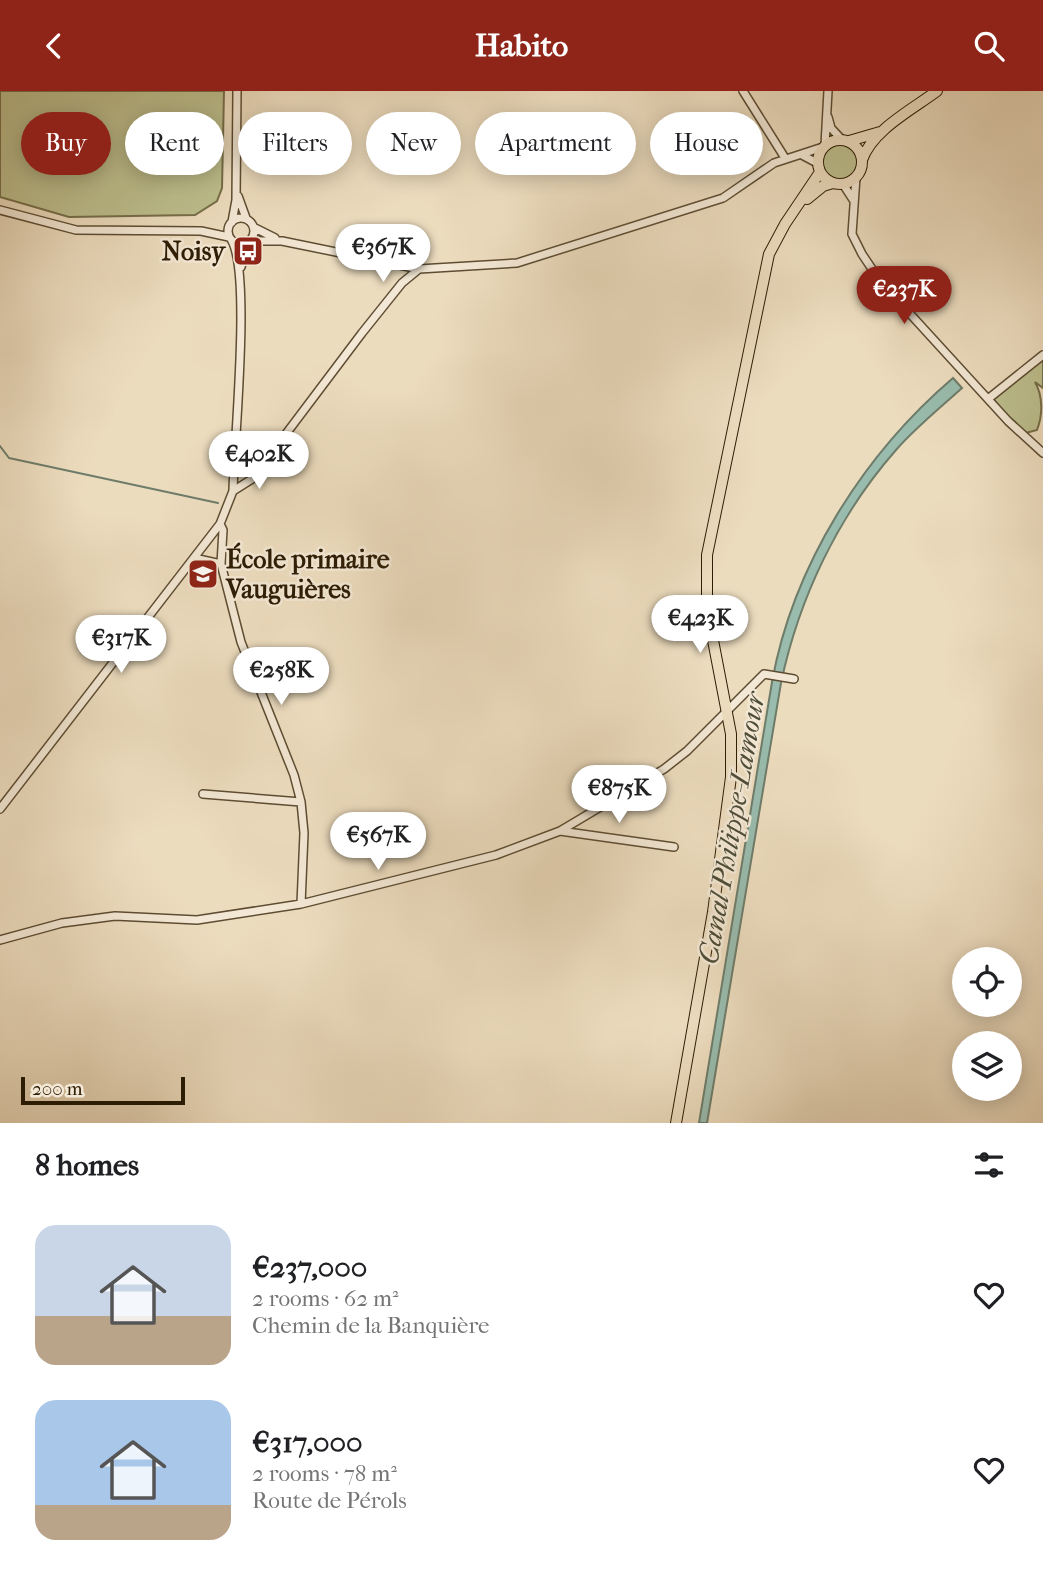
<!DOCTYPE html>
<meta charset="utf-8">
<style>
body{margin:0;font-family:"IM FELL French Canon",serif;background:#f2f2f2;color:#202124;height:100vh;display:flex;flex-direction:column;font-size:26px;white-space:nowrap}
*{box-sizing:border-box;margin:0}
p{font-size:23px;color:#757577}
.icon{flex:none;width:38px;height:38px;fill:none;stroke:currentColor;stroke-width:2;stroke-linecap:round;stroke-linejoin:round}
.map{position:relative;height:1032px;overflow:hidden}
.drawer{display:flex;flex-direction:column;background:#fff;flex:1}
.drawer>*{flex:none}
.guide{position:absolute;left:21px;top:21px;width:1001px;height:63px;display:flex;gap:14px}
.buttons{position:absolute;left:952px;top:856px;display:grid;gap:14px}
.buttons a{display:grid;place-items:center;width:70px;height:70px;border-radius:50%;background:#fff;box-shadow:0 4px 18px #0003;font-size:35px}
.scale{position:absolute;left:21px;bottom:18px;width:164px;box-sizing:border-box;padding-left:7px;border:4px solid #2e1d05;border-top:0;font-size:19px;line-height:24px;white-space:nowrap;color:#2e1d05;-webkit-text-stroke:5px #f3e8d5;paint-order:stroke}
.price{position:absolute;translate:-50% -60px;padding:0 16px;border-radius:24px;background:#fff;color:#222;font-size:23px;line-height:46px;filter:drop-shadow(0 2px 4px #0008)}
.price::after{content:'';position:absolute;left:50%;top:42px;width:21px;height:16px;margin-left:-10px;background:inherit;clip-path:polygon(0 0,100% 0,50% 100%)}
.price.selected{background:#8f2418;color:#fff}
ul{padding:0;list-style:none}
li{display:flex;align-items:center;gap:21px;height:175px;padding:0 35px}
li span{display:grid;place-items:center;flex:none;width:196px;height:140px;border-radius:21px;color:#555}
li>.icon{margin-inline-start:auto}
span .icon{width:84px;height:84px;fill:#fffc;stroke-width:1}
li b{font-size:30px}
h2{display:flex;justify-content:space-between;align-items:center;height:84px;padding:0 35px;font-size:30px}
.chip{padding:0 24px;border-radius:32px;background:#fff;box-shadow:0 4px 18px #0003;font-size:24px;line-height:63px}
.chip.selected{background:#8f2418;color:#fff}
header{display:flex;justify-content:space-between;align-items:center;height:91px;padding:0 35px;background:#8f2418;color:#fff;font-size:32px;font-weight:700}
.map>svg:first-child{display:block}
.green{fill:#bdbf8e;stroke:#766e4a;stroke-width:2}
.water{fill:#99bcae;stroke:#6e7c6a;stroke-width:2}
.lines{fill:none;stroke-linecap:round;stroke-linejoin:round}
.stream{stroke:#6e7c6a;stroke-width:2}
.minor-casing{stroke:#5e4d33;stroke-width:10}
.major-casing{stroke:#2e1d05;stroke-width:12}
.minor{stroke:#f3e8d5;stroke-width:7}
.major{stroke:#ecdcbe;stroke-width:10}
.labels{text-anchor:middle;stroke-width:5;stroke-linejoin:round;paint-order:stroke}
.poi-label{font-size:26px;font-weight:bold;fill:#2e1d05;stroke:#f3e8d5;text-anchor:end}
.water-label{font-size:28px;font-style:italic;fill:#4e4d38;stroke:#f3e8d5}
</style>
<header><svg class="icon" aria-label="back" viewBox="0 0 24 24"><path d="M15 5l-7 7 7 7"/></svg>Habito<svg class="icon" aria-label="search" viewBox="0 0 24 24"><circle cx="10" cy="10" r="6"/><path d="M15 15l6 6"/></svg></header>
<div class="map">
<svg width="1043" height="1032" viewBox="0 0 1043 1032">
<rect width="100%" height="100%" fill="#ecdcbe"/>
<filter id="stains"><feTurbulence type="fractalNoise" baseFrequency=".00286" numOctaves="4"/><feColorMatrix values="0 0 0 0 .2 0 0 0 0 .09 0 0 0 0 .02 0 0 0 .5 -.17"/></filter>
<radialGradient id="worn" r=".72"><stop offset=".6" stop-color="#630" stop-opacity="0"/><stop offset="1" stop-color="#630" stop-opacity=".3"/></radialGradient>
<path class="green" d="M0,0H224L222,97L217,110L195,124L69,126L0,106Z
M822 71a18 18 0 1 1 36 0a18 18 0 1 1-36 0Z
M1043,266V297L1035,291C1043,305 1043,324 1037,339L1022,343L993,308Z"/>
<path class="water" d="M953,287L962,297C940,317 915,337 896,359C838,425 799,507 781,592L707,1032H699L772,591C793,474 864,363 953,287Z"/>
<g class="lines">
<path class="stream" d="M0,355L9,367L218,412"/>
<g class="minor-casing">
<path id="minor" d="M743,0L785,67
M828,26L831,37L842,49
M825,54L828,0
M802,64L817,72
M856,86L852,143L862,163L880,190L1008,330L1043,362
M843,93L854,110
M238,105L246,127
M0,119L76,139L201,140L229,146
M228 140a13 13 0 1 1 26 0a13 13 0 1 1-26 0Z
M232,131L236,109L237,0
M255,137L275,147
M250,150H282L419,178
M241,176L248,152
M988,308L1043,264
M233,376L251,379L258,374
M233,400L252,388L362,242L402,192L419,178L517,172L723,107L774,72L823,56
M220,433L223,439L221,473L241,551L294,684L301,711L304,742L301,813
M194,467L221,473
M203,703L301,711
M0,718L220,433L233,400C234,350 251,186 232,150
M560,740L674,756
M0,849L62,832L115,825L197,829L301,813L496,764L560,740L664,678L687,660L764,583L794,588"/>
</g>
<g class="major-casing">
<path id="major" d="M818 71a22 22 0 1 1 44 0a22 22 0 1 1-44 0Z
M849,50L880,41
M862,69C872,39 913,18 937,0
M807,108L823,95L833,92
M676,1032L713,821L731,686V643L707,518V464L769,163L785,133L820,81"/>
</g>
<use href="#minor" class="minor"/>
<use href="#major" class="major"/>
</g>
<defs>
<g id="bus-square" transform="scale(1.575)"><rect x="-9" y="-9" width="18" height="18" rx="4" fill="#8f2418" stroke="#f3e8d5"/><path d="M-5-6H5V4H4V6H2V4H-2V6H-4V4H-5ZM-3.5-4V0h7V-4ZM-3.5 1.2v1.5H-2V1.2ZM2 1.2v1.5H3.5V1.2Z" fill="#fff"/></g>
<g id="school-square" transform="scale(1.575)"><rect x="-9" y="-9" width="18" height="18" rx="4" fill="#8f2418" stroke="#f3e8d5"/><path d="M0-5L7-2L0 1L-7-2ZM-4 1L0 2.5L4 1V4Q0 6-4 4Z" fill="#fff"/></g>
</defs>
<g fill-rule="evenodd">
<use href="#bus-square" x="248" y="160"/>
<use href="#school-square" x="203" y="483"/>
</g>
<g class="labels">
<g class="poi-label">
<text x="225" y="169">Noisy</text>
<text x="226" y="477" text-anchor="start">École primaire<tspan x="226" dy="30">Vauguières</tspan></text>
</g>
<g class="water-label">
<text transform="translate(731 737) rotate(-80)" y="10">Canal Philippe-Lamour</text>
</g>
</g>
<rect width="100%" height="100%" filter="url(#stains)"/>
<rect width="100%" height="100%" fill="url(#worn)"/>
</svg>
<div class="buttons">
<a><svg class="icon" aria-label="locate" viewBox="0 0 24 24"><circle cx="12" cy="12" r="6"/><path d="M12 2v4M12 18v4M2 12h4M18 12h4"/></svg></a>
<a><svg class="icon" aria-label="layers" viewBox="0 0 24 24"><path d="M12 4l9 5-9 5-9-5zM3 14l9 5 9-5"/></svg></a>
</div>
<div class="scale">200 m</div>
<b class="price" style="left:383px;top:193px">€367K</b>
<b class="price selected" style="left:904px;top:235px">€237K</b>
<b class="price" style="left:259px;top:400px">€402K</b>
<b class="price" style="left:700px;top:564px">€423K</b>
<b class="price" style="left:121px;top:584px">€317K</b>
<b class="price" style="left:281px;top:616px">€258K</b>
<b class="price" style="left:619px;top:734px">€875K</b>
<b class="price" style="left:378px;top:781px">€567K</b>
<div class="guide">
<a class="chip selected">Buy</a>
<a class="chip">Rent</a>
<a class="chip">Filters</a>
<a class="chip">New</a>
<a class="chip">Apartment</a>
<a class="chip">House</a>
</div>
</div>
<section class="drawer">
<h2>8 homes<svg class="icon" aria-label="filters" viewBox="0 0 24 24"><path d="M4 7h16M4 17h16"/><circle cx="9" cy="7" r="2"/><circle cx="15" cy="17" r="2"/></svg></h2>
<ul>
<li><span style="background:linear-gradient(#c9d6e8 65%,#b9a48a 0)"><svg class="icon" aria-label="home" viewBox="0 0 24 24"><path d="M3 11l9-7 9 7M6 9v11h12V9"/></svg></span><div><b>€237,000</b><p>2 rooms · 62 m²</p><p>Chemin de la Banquière</p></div><svg class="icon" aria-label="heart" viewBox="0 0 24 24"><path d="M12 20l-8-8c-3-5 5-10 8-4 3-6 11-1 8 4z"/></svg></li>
<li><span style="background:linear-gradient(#a9c7e8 75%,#b9a48a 0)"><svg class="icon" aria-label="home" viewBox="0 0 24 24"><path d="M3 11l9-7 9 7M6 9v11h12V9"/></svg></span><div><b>€317,000</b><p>2 rooms · 78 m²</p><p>Route de Pérols</p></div><svg class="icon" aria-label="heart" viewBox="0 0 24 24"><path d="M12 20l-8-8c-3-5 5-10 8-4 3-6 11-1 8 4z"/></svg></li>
</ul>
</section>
